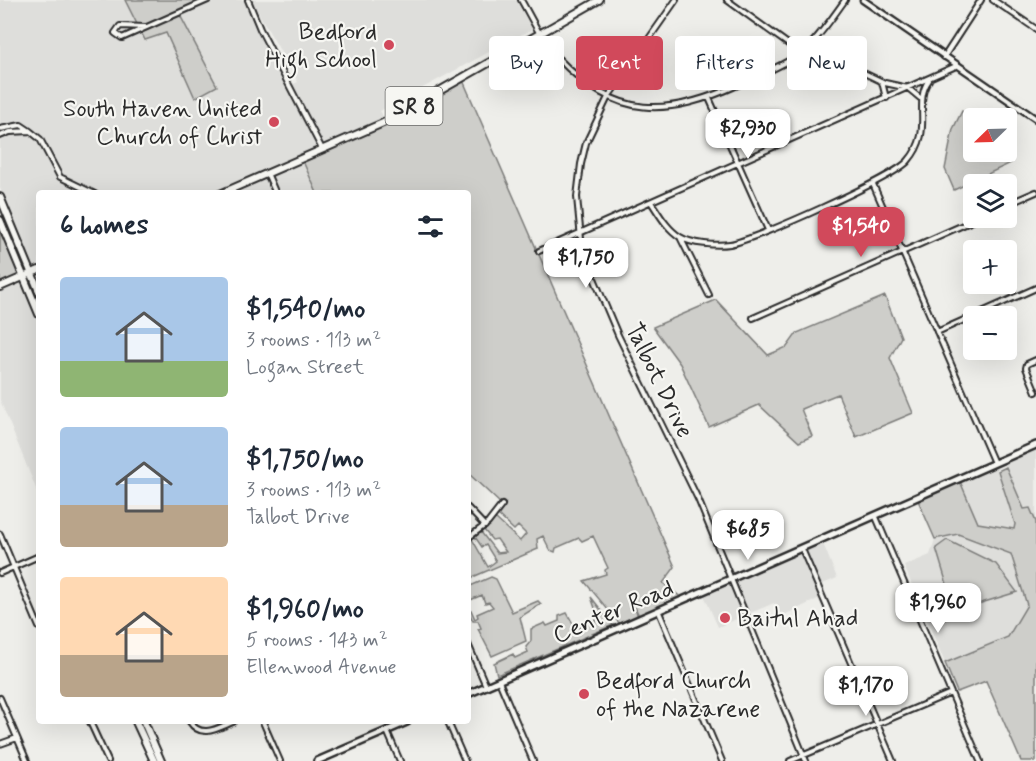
<!DOCTYPE html>
<meta charset="utf-8">
<style>
body{margin:0;font-family:Mynerve,sans-serif;background:#f2f2f3;color:#1f2937;height:100vh;display:flex;flex-direction:column;font-size:22px;white-space:nowrap}
*{box-sizing:border-box;margin:0}
p{font-size:20px;color:#747a83}
.icon{flex:none;width:33px;height:33px;fill:none;stroke:currentColor;stroke-width:2;stroke-linecap:round;stroke-linejoin:round}
.map{position:relative;flex:1;overflow:hidden}
.sheet{position:absolute;left:36px;top:190px;width:435px;height:534px;display:flex;flex-direction:column;background:#fff;border-radius:6px;box-shadow:0 6px 24px #0002}
.sheet>*{flex:none}
.hud{position:absolute;left:489px;top:36px;width:456px;height:54px;display:flex;gap:12px}
.needle{width:39px;rotate:247deg}
.tools{position:absolute;left:963px;top:108px;display:grid;gap:12px}
.tools a{display:grid;place-items:center;width:54px;height:54px;border-radius:6px;background:#fff;box-shadow:0 6px 24px #0002;font-size:30px}
.price{position:absolute;translate:-50% -51px;padding:0 14px;border-radius:12px;background:#fff;color:#222;font-size:20px;line-height:39px;filter:drop-shadow(0 2px 3px #0008)}
.price::after{content:'';position:absolute;left:50%;top:36px;width:18px;height:14px;margin-left:-9px;background:inherit;clip-path:polygon(0 0,100% 0,50% 100%)}
.price.current{background:#d1495b;color:#fff}
ul{padding:0;list-style:none}
li{display:flex;align-items:center;gap:18px;height:150px;padding:0 24px}
li span{display:grid;place-items:center;flex:none;width:168px;height:120px;border-radius:6px;color:#555}
li>.icon{margin-inline-start:auto}
span .icon{width:72px;height:72px;fill:#fffc;stroke-width:1}
li b{font-size:26px}
h2{display:flex;justify-content:space-between;align-items:center;height:72px;padding:0 24px;font-size:26px}
.tag{padding:0 21px;border-radius:6px;background:#fff;box-shadow:0 6px 24px #0002;font-size:21px;line-height:54px}
.tag.current{background:#d1495b;color:#fff}
.map>svg:first-child{display:block}
.built{fill:#dededb}
.green{fill:#cececa;stroke:#7c7c7a;stroke-width:1.5}
.lines{fill:none;stroke-linecap:round;stroke-linejoin:round}
.minor-casing{stroke:#2b2b2b;stroke-width:8}
.tertiary-casing{stroke:#2b2b2b;stroke-width:9}
.secondary-casing{stroke:#2b2b2b;stroke-width:10}
.primary-casing{stroke:#2b2b2b;stroke-width:10}
.minor{stroke:#f6f6f2;stroke-width:4}
.tertiary{stroke:#f6f6f2;stroke-width:4.5}
.secondary{stroke:#f6f6f2;stroke-width:5}
.primary{stroke:#f6f6f2;stroke-width:6}
.poi-dot{fill:#d1495b;stroke:#f6f6f2;stroke-width:2}
.labels{text-anchor:middle;stroke-width:4.5;stroke-linejoin:round;paint-order:stroke}
.shield{fill:#f6f6f2;stroke:#686867;stroke-width:1.5}
.shield-label{font-size:22px;font-weight:bold;fill:#2b2b2b}
.poi-label{font-size:24px;fill:#2b2b2b;stroke:#f6f6f2;text-anchor:end}
.street-label{font-size:24px;fill:#2b2b2b;stroke:#f6f6f2}
</style>
<div class="map">
<svg width="1036" height="761" viewBox="0 0 1036 761">
<rect width="100%" height="100%" fill="#eeeeea"/>
<filter id="ink" filterUnits="userSpaceOnUse"><feTurbulence type="fractalNoise" baseFrequency=".0167" numOctaves="2"/><feDisplacementMap in="SourceGraphic" scale="12" xChannelSelector="R" yChannelSelector="G"/><feConvolveMatrix kernelMatrix="1 2 1 2 8 2 1 2 1" color-interpolation-filters="sRGB"/></filter>
<g filter="url(#ink)">
<path class="built" d="M0,0H125L145,40L166,33L195,97L217,86L179,13L208,0H248L289,86L298,82L251,0H516L532,29L380,111L386,121L302,159L317,193L39,194V274L25,250L0,188Z
M24,277L39,314V496L0,400V287Z
M1036,445V522L1030,508L1024,510L1003,460Z
M995,463L1015,524L1011,554L1027,605L1008,637L945,663L904,566L930,555L935,539L958,534L959,479Z
M822,541L837,578L818,586L822,597L780,617L774,603L718,627L703,593Z"/>
<path class="green" d="M125,0H208L179,13L217,86L195,98L166,33L145,40Z
M462,78L675,567L663,583L682,598L639,616L635,607L638,617L619,623L584,581L606,574L605,570L608,568L593,536L582,541L579,538L556,548L555,552L550,550L543,536L537,539L538,549L468,579V541L472,539L488,567L496,561L486,545L482,547L475,537L481,532L497,553L506,552L497,539L492,540L484,530L495,518L520,541L526,534L518,526L514,530L498,515L505,504L502,505L468,473V194L317,193L302,159L383,123Z
M962,111L973,119L974,152H1006L1011,163L954,190L945,169L953,129Z
M0,220L24,277L0,287Z
M885,296L901,337L890,358L913,413L856,437L838,394L801,409L812,436L799,442L759,405L709,427L680,364L653,327L716,300L768,355L787,347L797,333Z
M1006,467L1024,509L1030,508L1036,522V761H1021L986,681L957,692L945,663L1008,637L1027,605L1011,554L958,534L935,539L917,498L959,479L978,523L1014,529L1015,524L998,471Z
M947,540L996,564L1017,592L955,611L936,548Z
M491,577L496,579L512,612L538,601L541,604L520,617L526,641L492,656L478,629L481,628L478,621H473L468,611L471,610L475,619L478,617L477,614L493,607L489,602L485,603L482,595L468,601V587Z
M591,597L613,625L497,675L494,663L513,654L515,658L528,652L526,647L531,641V629L545,623L547,626L559,621V616L567,613L576,629L599,619Z"/>
<g class="lines">
<g class="minor-casing">
<path id="minor" d="M248,0L260,29L322,149
M521,0C532,19 542,42 558,58C616,120 668,117 740,84C756,77 793,61 805,50C820,36 833,17 845,0
M676,0L608,97L586,143L581,164L577,197L581,239L588,264L618,335L698,499L806,761
M727,0L795,49L862,72L885,83L908,88L920,98
M993,0L1036,29
M145,27L120,26L115,33L122,38L208,0
M944,57L981,0
M882,82L886,98
M709,98L768,230
M0,129L21,125L30,131L10,132L0,136
M30,131L40,139L60,177L95,194
M267,173L276,194
M873,184L994,463
M651,202C659,214 667,229 680,237C691,244 717,246 730,244C755,240 893,178 908,161C935,130 912,103 929,80
M1006,205L1036,192
M681,239L709,295
M539,251L956,66
M753,318L979,218
M937,332L1036,288
M1036,360L1027,364L1026,368L1036,392
M468,508L485,526
M876,517L980,761
M0,534L39,627
M468,538L488,523L502,505
M802,549L893,761
M0,573L39,556
M659,612L722,761
M468,644L486,686
M499,681L533,761
M0,698L27,761
M90,722L108,761
M190,722C201,739 218,728 233,722
M263,722L280,761
M448,722L465,761
M387,731L400,761
M0,744L17,738
M790,761L951,693"/>
</g>
<g class="tertiary-casing">
<path id="tertiary" d="M863,0L1036,119"/>
</g>
<g class="secondary-casing">
<path id="secondary" d="M468,694L1036,445
M317,761L407,722"/>
</g>
<g class="primary-casing">
<path id="primary" d="M220,194L383,123L599,0
M0,197L39,291
M0,220L39,314
M0,287L39,270
M136,722L154,761
M144,722L161,761"/>
</g>
<use href="#minor" class="minor"/>
<use href="#tertiary" class="tertiary"/>
<use href="#secondary" class="secondary"/>
<use href="#primary" class="primary"/>
</g>
</g>
<g class="poi-dot">
<circle cx="389" cy="45" r="6"/>
<circle cx="274" cy="122" r="6"/>
<circle cx="725" cy="618" r="6"/>
<circle cx="584" cy="694" r="6"/>
</g>
<g class="labels">
<rect class="shield" x="385.5" y="87" width="57" height="38" rx="4.5"/>
<g class="shield-label">
<text x="414" y="114">SR 8</text>
</g>
<g class="poi-label">
<text x="377" y="39">Bedford<tspan x="377" dy="28">High School</tspan></text>
<text x="262" y="116">South Haven United<tspan x="262" dy="28">Church of Christ</tspan></text>
<text x="737" y="626" text-anchor="start">Baitul Ahad</text>
<text x="596" y="688" text-anchor="start">Bedford Church<tspan x="596" dy="28">of the Nazarene</tspan></text>
</g>
<g class="street-label">
<text transform="translate(660 380) rotate(64)" y="8">Talbot Drive</text>
<text transform="translate(613 611) rotate(-23)" y="8">Center Road</text>
</g>
</g>
</svg>
<div class="tools">
<a><svg class="needle" viewBox="-14 -14 28 28"><path d="M0-13l5 13h-10z" fill="#e53935"/><path d="M0 13l5-13h-10z" fill="#747a83"/></svg></a>
<a><svg class="icon" aria-label="layers" viewBox="0 0 24 24"><path d="M12 4l9 5-9 5-9-5zM3 14l9 5 9-5"/></svg></a>
<a>+</a>
<a>−</a>
</div>
<b class="price" style="left:748px;top:160px">$2,930</b>
<b class="price current" style="left:861px;top:258px">$1,540</b>
<b class="price" style="left:586px;top:289px">$1,750</b>
<b class="price" style="left:748px;top:561px">$685</b>
<b class="price" style="left:938px;top:634px">$1,960</b>
<b class="price" style="left:866px;top:717px">$1,170</b>
<div class="hud">
<a class="tag">Buy</a>
<a class="tag current">Rent</a>
<a class="tag">Filters</a>
<a class="tag">New</a>
</div>
<section class="sheet">
<h2>6 homes<svg class="icon" aria-label="filters" viewBox="0 0 24 24"><path d="M4 7h16M4 17h16"/><circle cx="9" cy="7" r="2"/><circle cx="15" cy="17" r="2"/></svg></h2>
<ul>
<li><span style="background:linear-gradient(#a9c7e8 70%,#8fb573 0)"><svg class="icon" aria-label="home" viewBox="0 0 24 24"><path d="M3 11l9-7 9 7M6 9v11h12V9"/></svg></span><div><b>$1,540/mo</b><p>3 rooms · 113 m²</p><p>Logan Street</p></div></li>
<li><span style="background:linear-gradient(#a9c7e8 65%,#b9a48a 0)"><svg class="icon" aria-label="home" viewBox="0 0 24 24"><path d="M3 11l9-7 9 7M6 9v11h12V9"/></svg></span><div><b>$1,750/mo</b><p>3 rooms · 113 m²</p><p>Talbot Drive</p></div></li>
<li><span style="background:linear-gradient(#ffd9b3 65%,#b9a48a 0)"><svg class="icon" aria-label="home" viewBox="0 0 24 24"><path d="M3 11l9-7 9 7M6 9v11h12V9"/></svg></span><div><b>$1,960/mo</b><p>5 rooms · 143 m²</p><p>Ellenwood Avenue</p></div></li>
</ul>
</section>
</div>
